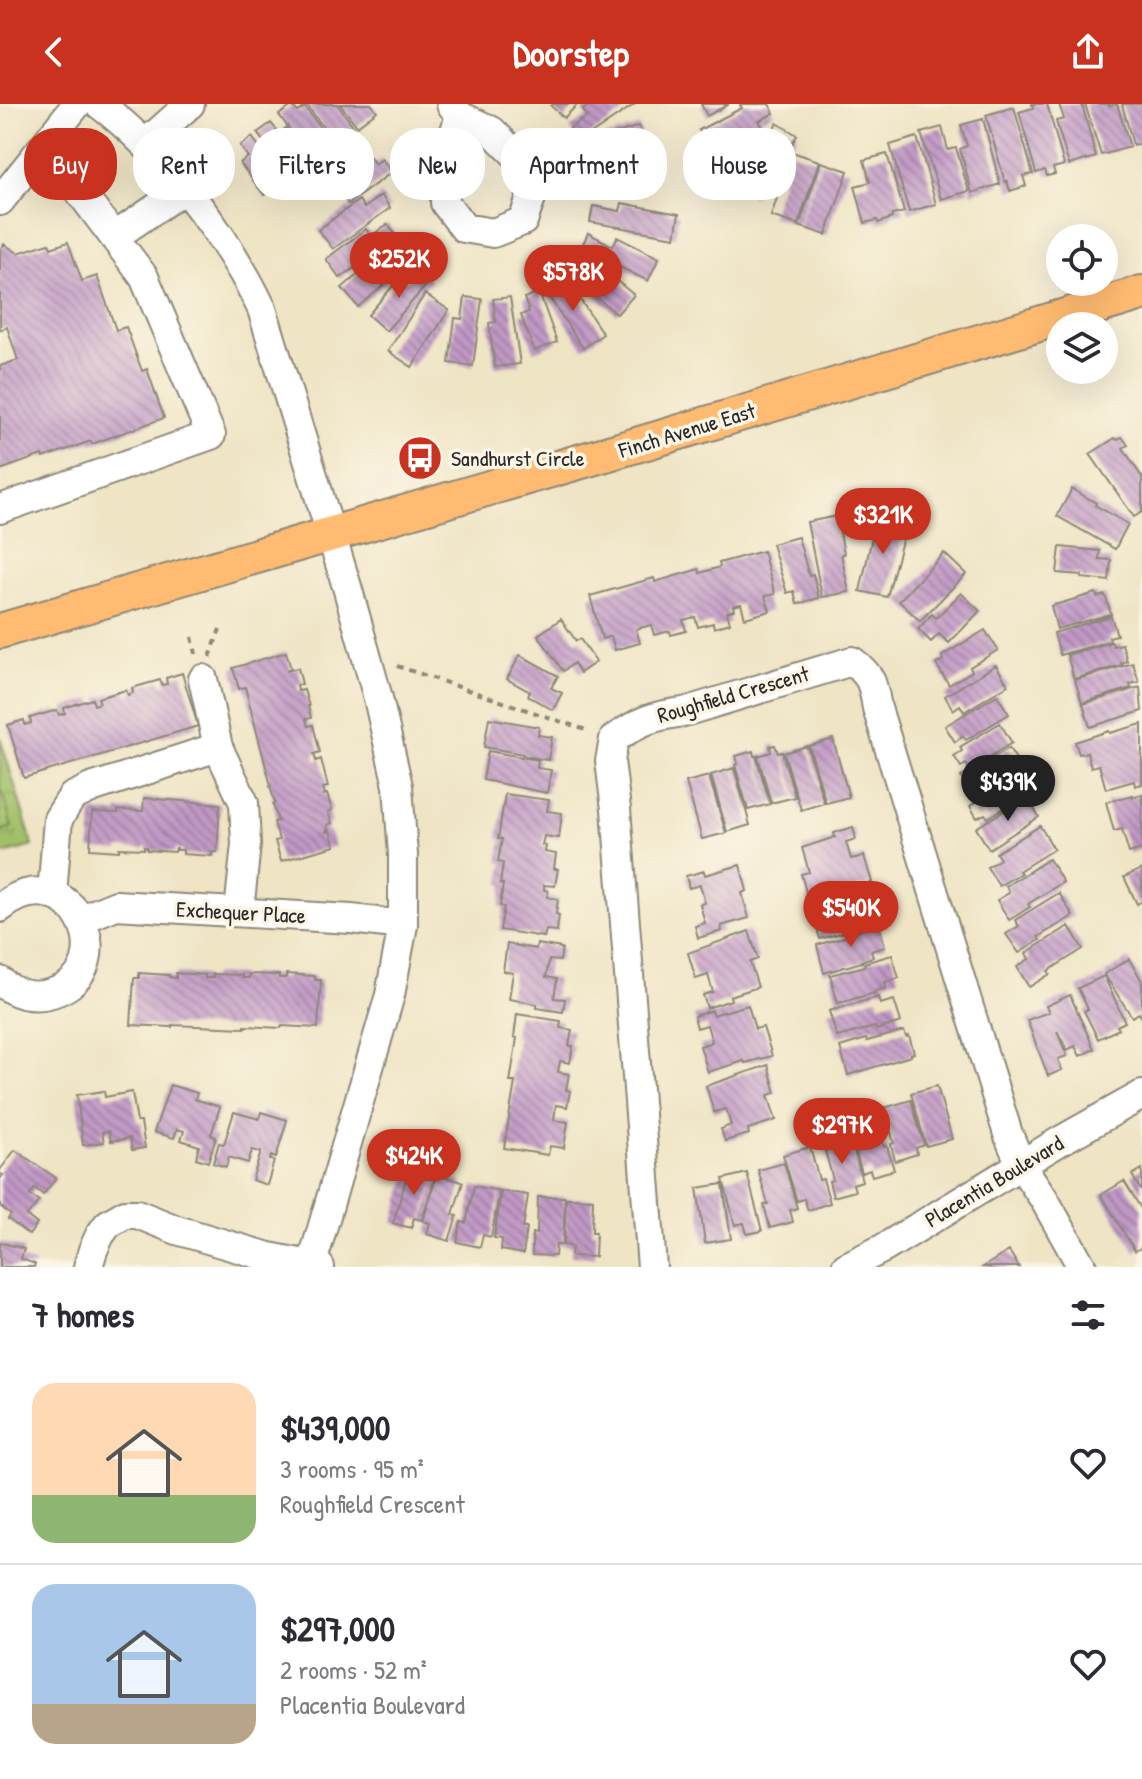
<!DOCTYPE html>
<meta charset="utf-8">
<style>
body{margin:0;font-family:"Patrick Hand",sans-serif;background:#f7f7f7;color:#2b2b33;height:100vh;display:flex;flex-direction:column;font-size:30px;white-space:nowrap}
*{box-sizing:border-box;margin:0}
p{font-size:26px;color:#7c7c81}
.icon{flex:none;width:44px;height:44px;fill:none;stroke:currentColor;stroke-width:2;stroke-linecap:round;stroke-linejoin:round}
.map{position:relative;height:1163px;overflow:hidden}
.panel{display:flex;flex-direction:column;background:#fff;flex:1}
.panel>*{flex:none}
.top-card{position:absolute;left:24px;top:24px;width:1094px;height:72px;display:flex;gap:16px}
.tools{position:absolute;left:1046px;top:120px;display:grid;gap:16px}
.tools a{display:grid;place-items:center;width:72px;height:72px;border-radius:50%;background:#fff;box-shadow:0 8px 32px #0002;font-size:40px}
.price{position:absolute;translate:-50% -68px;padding:0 18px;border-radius:28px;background:#c8321e;color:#fff;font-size:26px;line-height:52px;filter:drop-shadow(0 2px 4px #0008)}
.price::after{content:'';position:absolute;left:50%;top:48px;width:24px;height:18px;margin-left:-12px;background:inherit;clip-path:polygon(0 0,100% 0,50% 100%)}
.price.on{background:#222;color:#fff}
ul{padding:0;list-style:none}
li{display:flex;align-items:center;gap:24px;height:200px;padding:0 32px}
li+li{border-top:2px solid #e1e1e2}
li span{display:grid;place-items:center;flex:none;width:224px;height:160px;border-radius:24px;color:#555}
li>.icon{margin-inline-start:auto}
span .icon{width:96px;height:96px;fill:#fffc;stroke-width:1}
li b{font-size:34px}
h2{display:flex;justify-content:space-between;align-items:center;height:96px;padding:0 32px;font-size:34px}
.tag{padding:0 28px;border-radius:32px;background:#fff;box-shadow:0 8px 32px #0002;font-size:28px;line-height:72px}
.tag.on{background:#c8321e;color:#fff}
header{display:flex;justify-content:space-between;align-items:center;height:104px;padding:0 32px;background:#c8321e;color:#fff;font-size:36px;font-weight:800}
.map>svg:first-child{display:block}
.park{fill:url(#park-tufts);stroke:#667548;stroke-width:2}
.garden{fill:#a0bf66;stroke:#667548;stroke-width:2}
.building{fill:url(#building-back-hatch)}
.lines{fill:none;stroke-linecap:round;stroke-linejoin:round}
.minor-casing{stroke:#8d8878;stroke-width:32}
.major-casing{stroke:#8d8878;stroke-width:38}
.path{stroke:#8d8878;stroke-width:4;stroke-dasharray:6 6;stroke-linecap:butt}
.minor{stroke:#fff;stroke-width:28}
.major{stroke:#ffbb71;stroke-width:34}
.labels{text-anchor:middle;stroke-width:7;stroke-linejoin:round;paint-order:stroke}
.street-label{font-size:22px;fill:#2b2b2b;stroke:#fcf5e5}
.poi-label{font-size:22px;fill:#2b2b2b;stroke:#fcf5e5;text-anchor:start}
</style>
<header><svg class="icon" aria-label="back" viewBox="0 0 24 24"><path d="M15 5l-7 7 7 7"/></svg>Doorstep<svg class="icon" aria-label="share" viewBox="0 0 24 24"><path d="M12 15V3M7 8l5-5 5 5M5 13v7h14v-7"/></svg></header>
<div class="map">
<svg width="1142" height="1163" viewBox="0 0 1142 1163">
<defs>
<pattern id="park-tufts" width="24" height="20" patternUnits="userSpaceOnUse" patternTransform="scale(2)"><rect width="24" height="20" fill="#a0bf66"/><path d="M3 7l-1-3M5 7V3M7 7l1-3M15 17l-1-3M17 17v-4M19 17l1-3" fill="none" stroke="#839b54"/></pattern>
<pattern id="building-back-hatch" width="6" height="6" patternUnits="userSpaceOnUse" patternTransform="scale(2)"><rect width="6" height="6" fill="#c098c5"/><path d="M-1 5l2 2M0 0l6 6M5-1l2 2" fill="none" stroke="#9c7ca0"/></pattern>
</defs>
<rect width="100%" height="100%" fill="#fcf5e5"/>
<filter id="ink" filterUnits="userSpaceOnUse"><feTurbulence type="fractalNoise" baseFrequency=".0125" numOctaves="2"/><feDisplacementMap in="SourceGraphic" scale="16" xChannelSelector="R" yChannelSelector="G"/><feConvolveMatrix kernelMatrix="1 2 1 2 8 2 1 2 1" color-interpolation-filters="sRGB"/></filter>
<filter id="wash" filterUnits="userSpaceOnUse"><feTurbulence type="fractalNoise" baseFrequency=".006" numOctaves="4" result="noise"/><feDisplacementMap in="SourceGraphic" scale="32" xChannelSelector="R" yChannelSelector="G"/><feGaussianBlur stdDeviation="1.8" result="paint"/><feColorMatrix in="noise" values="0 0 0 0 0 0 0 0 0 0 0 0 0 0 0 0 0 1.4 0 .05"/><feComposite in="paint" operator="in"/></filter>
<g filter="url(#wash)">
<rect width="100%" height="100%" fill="#efe4c4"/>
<path class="park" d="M0,633L33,742L0,751Z"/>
<path class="garden" d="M0,681L12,723L0,727Z"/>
<g id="blocks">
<path class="building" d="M306,0H337L354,23L334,38Z
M340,0H371L377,7L357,22Z
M554,0H578L564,14L551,2Z
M591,0H635L579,38L570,24L587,13L583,6Z
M701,0H729L707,12Z
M742,0H769L774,9L759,17L764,25L713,52L699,26L742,4L740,1Z
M1032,0H1047L1064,61L1053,64L1055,70L1047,72L1045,66L1036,69L1019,8L1033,4Z
M1059,0H1082L1096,53L1069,61L1056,17L1064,15Z
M1085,0H1109V2L1117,0L1130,43L1101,51Z
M1122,0H1142V39L1133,41Z
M292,2L298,8L305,3L332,40L312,55L279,11Z
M1014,3L1033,70L1023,72L1026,82L1010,87L1007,77L1005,78L986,11Z
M983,15L1000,80L972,89L960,45L967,42L961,21Z
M271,19L279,29L286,24L309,56L289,71L257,29Z
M777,19L797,31L783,55L779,52L754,93L730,77L760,29L768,34Z
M639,22L646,46L589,63L584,48L593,46L590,38Z
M942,23L948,46L956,44L969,87L941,95L921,29Z
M252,33L284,76L264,91L240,59L248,53L240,42Z
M917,33L936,100L909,108L890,41Z
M792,48L819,57L798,121L771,112Z
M887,50L904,108L892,111V114L878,119L877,116L865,119L855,82L870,78L864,56Z
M370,53L375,60L382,55L392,68L348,100L333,80Z
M821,58L848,67L826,131L799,122Z
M644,60L647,85L594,89L593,74L607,73L606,63Z
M381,91L390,104L333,145L318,126L359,96L364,104Z
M622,99L679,110L675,133L590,118L593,102L620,107Z
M388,120L397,133L340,174L326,155L366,125L371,132Z
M588,129L613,142L617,133L659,154L648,177L581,144Z
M68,138L82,177L97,172L116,226L126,223L142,267L147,265L164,314L92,340L91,337L43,354L42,351L0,366V262L18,256L7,223L0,226V146L4,140L18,149L49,139L51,144Z
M401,145L412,157L358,203L342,184L380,151L386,158Z
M573,153L593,169L599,162L634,191L617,210L563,166Z
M418,165L431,176L386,227L368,211L398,176L401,174L406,178Z
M554,172L570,195L577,191L603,230L583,244L541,181Z
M539,188L557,238L534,247L521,211L529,208L524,194Z
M425,190L449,206L412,263L388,247Z
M465,193L482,195L473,262L449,259L455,214L462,215Z
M510,193L520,260L495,263L489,219L496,218L493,195Z
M1122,333L1128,341L1123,344L1142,373V408L1134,413L1090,350L1115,334L1117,336Z
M1072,385L1096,399L1095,401L1128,420L1115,445L1057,412Z
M877,411L907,418L887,493L860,487Z
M837,412L844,450H841L849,488L822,493L807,418Z
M798,433L809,472L813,470L819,494L797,500L794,487L787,489L772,440Z
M1060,443L1100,447L1099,455L1111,456L1109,477L1081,474L1082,471L1057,469Z
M763,447L775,490L765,492L770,507L745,514L741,500L733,502L734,506L727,508L730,519L714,524L713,519L698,523L695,513L683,516L686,527L671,531L670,527L654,531L651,521L636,525L640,539L615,546L611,532L602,535L590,492L654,474L655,478L699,465L700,469L720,463L719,459Z
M944,449L966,470L920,517L899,497Z
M961,489L980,507L949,539L939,530L931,538L918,525L932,510L936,514Z
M1096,489L1097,493L1105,491L1111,510L1057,525L1051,502Z
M1111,512L1117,531L1109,533L1110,537L1060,551L1054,529Z
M561,515L576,537L580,535L596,558L580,569L574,559L563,567L538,531Z
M985,526L998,546L970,563L972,567L949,581L936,560L943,556L942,552Z
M1112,538L1113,542L1122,540L1127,557L1121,559L1122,561L1074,575L1067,551Z
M286,548L291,565L286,567L298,564L302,580L297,581L298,587L304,586L309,602H308L311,614L306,615L308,622L313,621L320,648L314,650L316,657L321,655L328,683L323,684L325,690L323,691L327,690L332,706L328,708L332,719L327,721L328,725L326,728L330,727L335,742L281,757L275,737L279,736L274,718L278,717L273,700L275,699L270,682H271L245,583L239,585L233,564Z
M520,551L558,572L551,584L562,589L553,606L528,592L530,588L507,575Z
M1133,559L1139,578L1130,580L1131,584L1082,599L1075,576Z
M996,561L1008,581L964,608L960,601L953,606L945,592Z
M182,569L198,622L24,674L8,621L24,616L25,621L31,619L30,614L57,606L59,611L65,609L64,604L92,595L94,601L100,599L98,594L126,586L128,591L133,589L132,584L160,576L162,581L167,580L166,574Z
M1140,583L1142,607L1090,623L1083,600Z
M997,591L1009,610L966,636L963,632L955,638L945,622Z
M489,614L539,623L538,631L552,633L548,656L525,652V654L538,656L537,664L551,666L547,689L483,676L488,647L522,653L523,650L484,643Z
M1000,619L1012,639L970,665L966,660L961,663L954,652L962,647L960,643Z
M1142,620V680L1135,682L1134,677L1106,685L1099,661L1091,663L1087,648L1079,650L1075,638L1109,627L1110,629Z
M833,635L849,693L826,699L809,642Z
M775,641L778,649L782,648L795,693L771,699L758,652L771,648L770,642Z
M807,642L824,699L801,706L784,649Z
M1009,644L1021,663L980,688L978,684L970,689L961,673Z
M753,647L754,652H756L770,700L748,706L735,661L738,660L736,652Z
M734,664L750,721L727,728L711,671Z
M1019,667L1032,687L988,714L985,710L977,714L970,702L977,697L975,694Z
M709,672L726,729L702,735L686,678Z
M505,690L549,696L547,707L562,709L559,734L544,732L542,741L546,742L545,748L556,750L554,765H558L555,782L544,781V786L548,787L547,793L558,795L556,810L559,811L557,827L546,826L544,833L500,826L504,803L500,802L503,780H500L503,759L498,758L502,735H498Z
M1142,690V745L1129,749L1122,725L1114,727L1106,698L1133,691V693Z
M1027,693L1039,713L989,745L976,724Z
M144,694L220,700L217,748H212V752L183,750V746H177V744H176L175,748L147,746V743H144V745L119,744V747L90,745L92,708L118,709V706L143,707Z
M1040,722L1054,745L1019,767L1021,769L999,782L987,763L1000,755L996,749Z
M853,723L856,735L846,738L851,755L864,752L872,778L809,799L801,770L809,768L802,744L835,733L834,729Z
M1049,755L1063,778L1028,800L1030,803L1009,816L997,796L1009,789L1006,782Z
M740,761L747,787L742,789L749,814L721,822L722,827L698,834L695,822L705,819L700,800L705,799L700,781L689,784L686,772L704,767L705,771Z
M1142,765V797L1137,800L1124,773Z
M874,787L880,810L866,814L868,820L857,823V825L820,835L812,808L846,798V795Z
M1059,789L1073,812L1038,833L1040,836L1019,849L1006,830L1019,822L1015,816Z
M879,820L885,843L871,847L873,853L861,857L862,858L824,869L817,841L851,831V829Z
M1069,822L1083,845L1048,867L1050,870L1029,883L1017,863L1029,855L1026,849Z
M749,827L758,855L750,858L758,883L730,892L731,896L707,904L703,891L713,888L708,871L696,875L688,849Z
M507,840L536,845L537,840L562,844L560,857L549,856L546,873L557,875L554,894L565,895L563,908L537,904V900L509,895L513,869L503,867Z
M892,851L899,874L885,878L886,884L875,887V889L838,899L830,871L865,862L864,859Z
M1129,855L1142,877V914L1139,909L1132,913L1104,870Z
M139,869L169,871V873L176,874V869L205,871V874H213V870L242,871V874H249V870L279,871V874H286V870L315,872V876H321L318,924L282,922L281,924L245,922V924L172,921V923L131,921L134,874H139Z
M1104,872L1125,918L1117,922L1119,925L1098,935L1084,907L1088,905L1078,884Z
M1070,891L1094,945L1080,952L1075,942L1067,946L1057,927L1067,952L1058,955L1062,966L1048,972L1027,916L1049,908L1046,902Z
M878,893L880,900L894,896L901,918L876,926L875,923L837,933L829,907Z
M748,901L755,925L763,923L772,952L745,959L744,957L708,968L700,942L712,938L707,921L697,924L694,912L712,906L713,911Z
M517,910L561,917L560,924L572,926L569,942H573L570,959L560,957L558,968L569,970L566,986L570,987L567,1003L556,1001L554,1016L568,1018L564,1044L550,1042L548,1051L504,1044L515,978H510L517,934L514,933Z
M904,927L906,933L909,932L914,949L911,950V952L848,971L840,943L866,935L867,937Z
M768,961L776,989L768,991L776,1016L748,1025L749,1030L725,1037L721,1025L731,1021L726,1005L714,1008L706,982Z
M170,981L197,989L195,995L220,1003L211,1031L216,1033L208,1058L196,1054L199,1042L181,1036L184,1027L177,1025L174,1034L154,1028Z
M937,982L952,1035L926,1042L911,989Z
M104,987L105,993L132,988L137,1018H141L145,1044L132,1046L130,1034L111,1037L109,1027L102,1028L104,1038L83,1041L77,991Z
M911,996L924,1041L916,1044L917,1050L895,1057L891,1040L894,1039L884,1004Z
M234,1008L259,1015L261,1008L287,1016L276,1054L271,1052L270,1056L274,1057L267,1081L252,1076L261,1048L252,1046L248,1059L229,1053L226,1063L213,1059L219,1039L224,1040Z
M876,1015L884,1043L887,1042L894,1066L872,1072L870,1066L862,1069L849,1023Z
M850,1032L862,1077L853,1080L855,1087L833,1093L829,1077L833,1076L823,1039Z
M810,1043L819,1076L823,1075L830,1099L808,1106L804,1095L797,1097L783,1051Z
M15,1046L56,1074L43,1091L35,1084L30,1091L39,1097L27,1112L37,1120L29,1131L8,1115L11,1111L0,1102V1075L3,1071L0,1070V1066Z
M784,1059L797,1104L790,1106L793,1118L770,1124L764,1101L768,1100L758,1066Z
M410,1062L436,1070L422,1116L414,1114L411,1124L393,1119Z
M1142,1065V1088L1132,1071Z
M747,1069L762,1127L747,1130L744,1119L735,1121L723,1075Z
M437,1071L463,1078L453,1110L457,1112L449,1137L427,1130L430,1119L423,1117Z
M1124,1077L1142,1106V1143L1135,1147L1101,1091Z
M723,1080L731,1135L705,1139L697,1084Z
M474,1082L500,1087L491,1133L483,1131L480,1143L457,1138L461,1118L466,1119Z
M501,1087L528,1091L523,1124H527L523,1150L501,1146L502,1135L494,1134Z
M538,1093H565L563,1141H556L555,1152L532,1151V1129L537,1130Z
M566,1094L593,1095L592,1128H596L595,1153L571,1152L572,1142L564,1141Z
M0,1138L24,1145L21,1155L35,1160L34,1163H0Z
M1009,1147L1019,1163H983Z"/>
</g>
</g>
<g filter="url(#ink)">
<use href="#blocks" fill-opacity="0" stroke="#8d8878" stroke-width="2"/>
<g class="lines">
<g class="minor-casing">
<path id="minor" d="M99,0C163,48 228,133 262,205L348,486L378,594L398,682L403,751V821L390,891L311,1163
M451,0L460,12L492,27L525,60L533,88L523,117L493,129L464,124L445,99L444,60L460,12
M146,39L190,0
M0,97L77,0
M114,133L184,85
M0,405L211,331L144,173L77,84L32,57
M203,575L218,643L244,699L246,740L239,808
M52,791L58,715L72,693L91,684L218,643
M0,804C71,746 127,866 52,889C33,895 14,890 0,877
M82,815L116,801L351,815L403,821
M88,1163L93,1146L100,1131L108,1120L125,1110H137L177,1126L269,1153L320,1163
M652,1163L616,705L610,657L614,635C640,617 651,612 684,608L852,557C872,572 873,580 877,604L1008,1030L1021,1061L1044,1095L1082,1163
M846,1163L884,1144L1060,1037L1142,991"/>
</g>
<g class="major-casing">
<path id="major" d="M0,527L650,337L1142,189"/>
</g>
<path class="path" d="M192,533L196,550
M210,553L220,525
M397,562L589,627"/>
<use href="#minor" class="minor"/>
<use href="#major" class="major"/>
</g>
</g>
<defs>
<g id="bus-disc" transform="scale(2.3)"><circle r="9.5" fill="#c8321e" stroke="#fcf5e5"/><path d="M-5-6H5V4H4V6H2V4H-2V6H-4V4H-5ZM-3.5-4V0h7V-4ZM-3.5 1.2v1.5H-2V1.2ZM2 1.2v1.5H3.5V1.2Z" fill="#fff"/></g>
</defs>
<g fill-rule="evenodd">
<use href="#bus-disc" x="420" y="354"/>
</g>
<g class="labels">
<g class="street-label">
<text transform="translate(687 326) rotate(-17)" y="8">Finch Avenue East</text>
<text transform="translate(733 590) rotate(-16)" y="8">Roughfield Crescent</text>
<text transform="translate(241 808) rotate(3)" y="8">Exchequer Place</text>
<text transform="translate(994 1077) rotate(-31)" y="8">Placentia Boulevard</text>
</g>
<g class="poi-label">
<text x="451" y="362">Sandhurst Circle</text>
</g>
</g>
</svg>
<div class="tools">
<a><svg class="icon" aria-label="locate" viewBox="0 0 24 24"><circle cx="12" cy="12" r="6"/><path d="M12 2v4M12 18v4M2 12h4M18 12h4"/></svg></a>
<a><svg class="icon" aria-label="layers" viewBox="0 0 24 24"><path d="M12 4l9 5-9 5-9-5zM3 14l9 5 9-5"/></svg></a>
</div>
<b class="price" style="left:399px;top:196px">$252K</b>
<b class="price" style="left:573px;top:209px">$578K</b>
<b class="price" style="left:883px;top:452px">$321K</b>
<b class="price on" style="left:1008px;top:719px">$439K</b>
<b class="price" style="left:851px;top:845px">$540K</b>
<b class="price" style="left:842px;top:1062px">$297K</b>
<b class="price" style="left:414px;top:1093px">$424K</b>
<div class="top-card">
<a class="tag on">Buy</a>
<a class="tag">Rent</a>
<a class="tag">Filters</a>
<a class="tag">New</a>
<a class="tag">Apartment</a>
<a class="tag">House</a>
</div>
</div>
<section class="panel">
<h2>7 homes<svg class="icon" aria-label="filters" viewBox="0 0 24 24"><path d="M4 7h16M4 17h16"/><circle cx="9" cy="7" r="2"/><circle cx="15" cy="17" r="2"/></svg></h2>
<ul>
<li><span style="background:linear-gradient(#ffd9b3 70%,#8fb573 0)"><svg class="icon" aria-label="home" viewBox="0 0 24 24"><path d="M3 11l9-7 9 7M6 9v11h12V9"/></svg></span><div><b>$439,000</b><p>3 rooms · 95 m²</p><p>Roughfield Crescent</p></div><svg class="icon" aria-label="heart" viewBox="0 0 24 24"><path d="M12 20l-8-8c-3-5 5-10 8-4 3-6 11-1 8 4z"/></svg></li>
<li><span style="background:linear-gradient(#a9c7e8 75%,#b9a48a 0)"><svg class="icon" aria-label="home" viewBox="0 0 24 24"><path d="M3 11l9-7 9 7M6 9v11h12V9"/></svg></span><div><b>$297,000</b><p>2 rooms · 52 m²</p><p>Placentia Boulevard</p></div><svg class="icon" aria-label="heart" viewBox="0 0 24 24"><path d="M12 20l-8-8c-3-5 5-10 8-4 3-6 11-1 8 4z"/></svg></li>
</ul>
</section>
